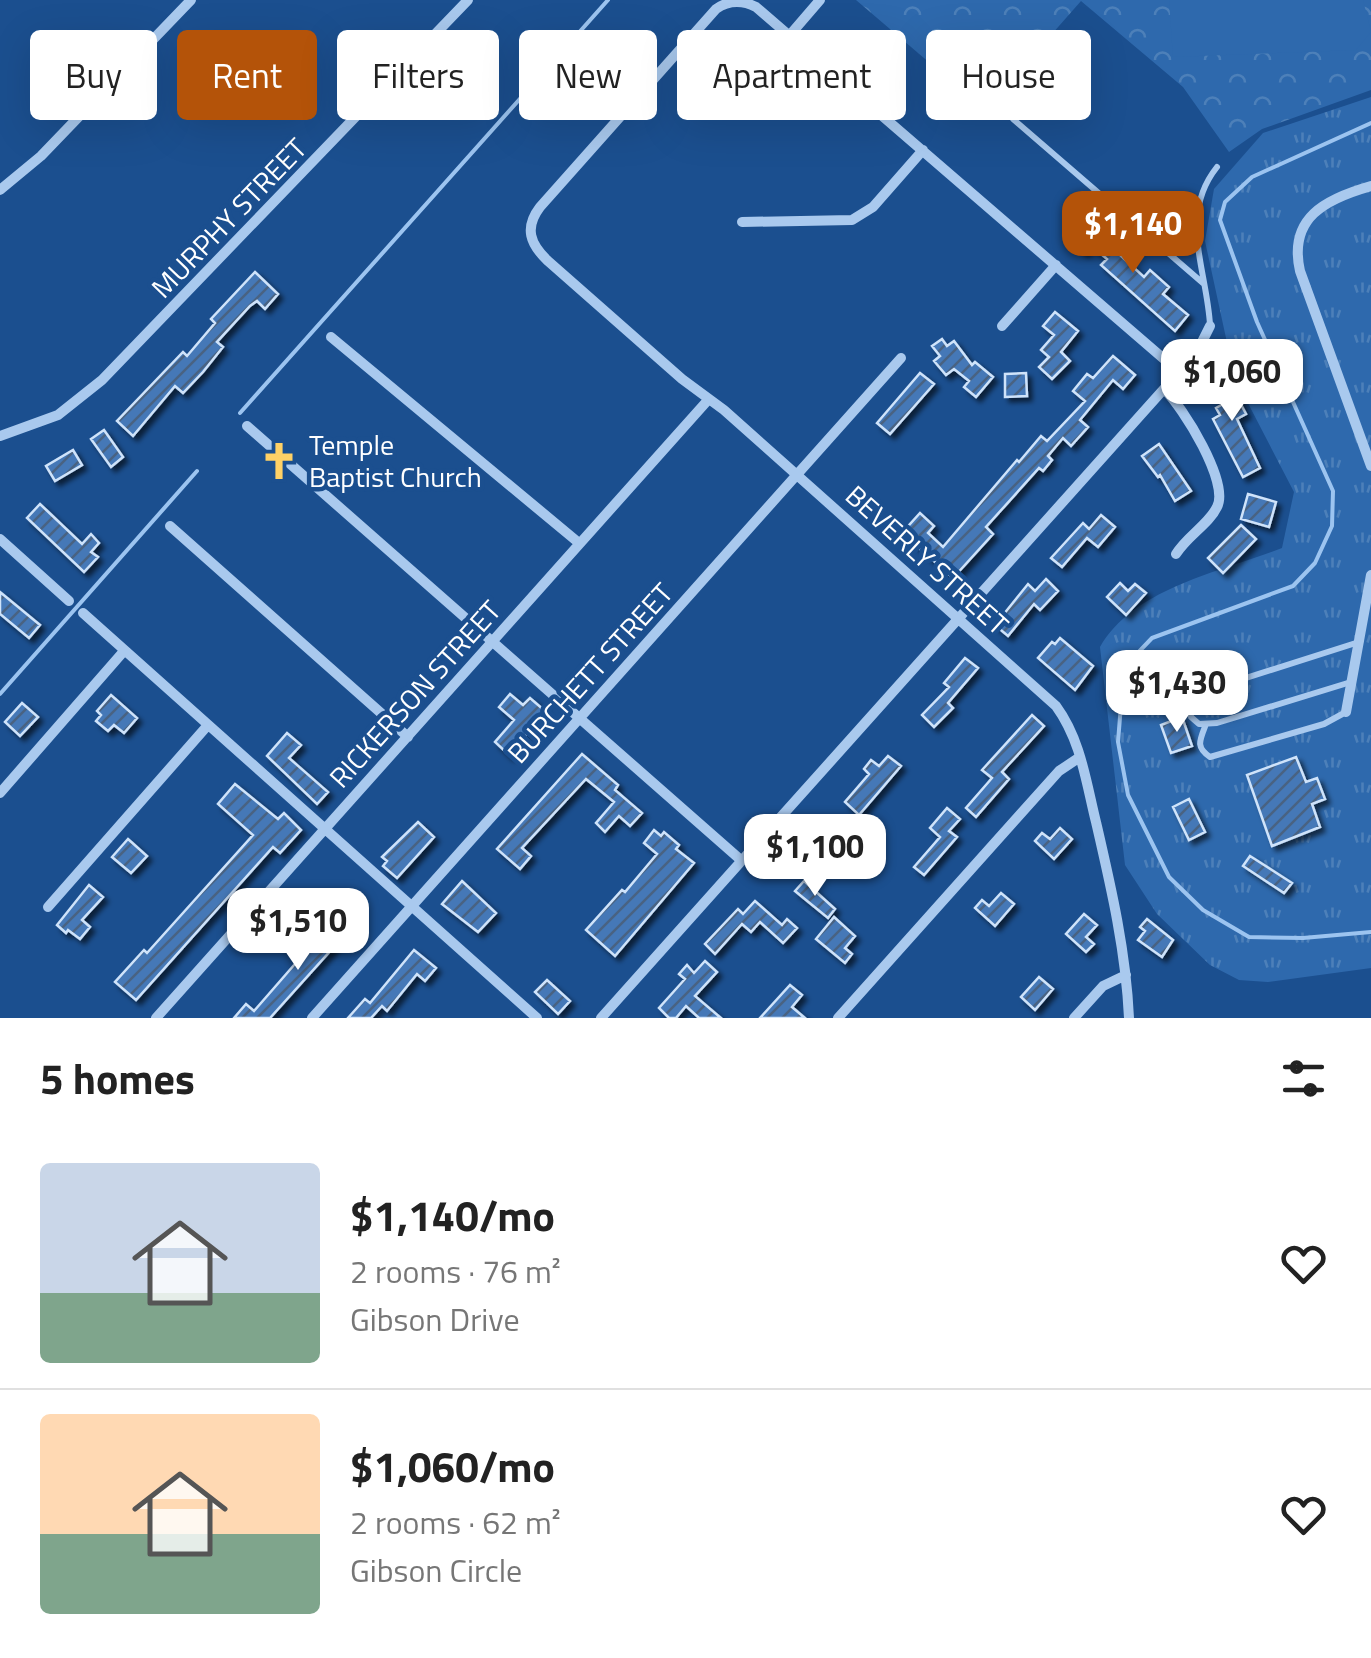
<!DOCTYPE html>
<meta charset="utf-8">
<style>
body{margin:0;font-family:"Titillium Web",sans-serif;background:#f2f2f2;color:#222;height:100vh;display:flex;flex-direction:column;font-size:38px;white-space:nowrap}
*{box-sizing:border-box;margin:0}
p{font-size:32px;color:#767676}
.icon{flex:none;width:55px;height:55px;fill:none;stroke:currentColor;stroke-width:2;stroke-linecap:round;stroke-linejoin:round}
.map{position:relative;height:1018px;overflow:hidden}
.drawer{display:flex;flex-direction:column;background:#fff;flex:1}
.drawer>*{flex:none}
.banner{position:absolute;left:30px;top:30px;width:1312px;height:90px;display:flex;gap:20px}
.price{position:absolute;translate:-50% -85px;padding:0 22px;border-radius:20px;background:#fff;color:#222;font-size:32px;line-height:65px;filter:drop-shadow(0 2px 5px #0008)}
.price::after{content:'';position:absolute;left:50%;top:60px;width:30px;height:22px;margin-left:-15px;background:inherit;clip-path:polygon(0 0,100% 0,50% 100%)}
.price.on{background:#b45309;color:#fff}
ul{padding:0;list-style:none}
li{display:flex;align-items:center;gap:30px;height:250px;padding:0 40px}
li+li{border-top:2px solid #e0e0e0}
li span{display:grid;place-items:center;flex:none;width:280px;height:200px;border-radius:10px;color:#555}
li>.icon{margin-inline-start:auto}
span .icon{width:120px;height:120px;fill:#fffc;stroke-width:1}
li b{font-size:42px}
h2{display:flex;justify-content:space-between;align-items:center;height:120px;padding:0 40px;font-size:42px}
.chip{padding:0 35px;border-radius:10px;background:#fff;box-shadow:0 10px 40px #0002;font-size:35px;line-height:90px}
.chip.on{background:#b45309;color:#fff}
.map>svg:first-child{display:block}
.grass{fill:url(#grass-tufts)}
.park{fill:url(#park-crowns)}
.garden{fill:#2e69ad}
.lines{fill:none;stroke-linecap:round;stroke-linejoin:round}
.stream{stroke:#9cc4f0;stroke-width:4}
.building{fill:url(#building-hatch);stroke:#cfe3fa;stroke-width:2.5;filter:url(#shadow)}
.service{stroke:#a9c9ee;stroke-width:6}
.minor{stroke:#a9c9ee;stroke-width:10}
.labels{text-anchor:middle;stroke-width:9;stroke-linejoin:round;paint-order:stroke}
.street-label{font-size:28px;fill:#fff;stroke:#1b4f8f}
.poi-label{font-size:28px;fill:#fff;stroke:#1b4f8f;text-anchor:start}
</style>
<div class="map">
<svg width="1371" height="1018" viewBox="0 0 1371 1018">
<defs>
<pattern id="grass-tufts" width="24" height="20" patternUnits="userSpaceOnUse" patternTransform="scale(2.5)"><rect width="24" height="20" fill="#2e69ad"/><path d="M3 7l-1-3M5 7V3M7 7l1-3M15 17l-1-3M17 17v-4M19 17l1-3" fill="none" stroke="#4d80b9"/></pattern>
<pattern id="park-crowns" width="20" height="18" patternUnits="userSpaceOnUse" patternTransform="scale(2.5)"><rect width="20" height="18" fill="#2e69ad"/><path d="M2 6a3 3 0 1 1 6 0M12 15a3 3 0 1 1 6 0" fill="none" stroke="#4d80b9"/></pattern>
<pattern id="building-hatch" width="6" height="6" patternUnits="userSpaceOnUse" patternTransform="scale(2.5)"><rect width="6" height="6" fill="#4478b7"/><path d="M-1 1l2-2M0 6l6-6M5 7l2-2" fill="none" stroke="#486282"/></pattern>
<filter id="shadow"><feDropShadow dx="4.5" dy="4.5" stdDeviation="2.5" flood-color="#0009"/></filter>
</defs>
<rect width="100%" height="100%" fill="#1b4f8f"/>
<path class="grass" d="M1371,97V968L1268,982L1239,980L1210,965L1157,914L1125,865L1100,647C1135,587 1222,572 1282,548L1294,492L1236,380L1231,361L1205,241L1214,189L1263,133Z"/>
<path class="park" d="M856,0H1371V90L1262,129L1229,152L1183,87L1081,1L991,103L979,105Z"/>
<path class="garden" d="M1169,0H1363L1371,32L1356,50L1173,57Z"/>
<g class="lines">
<path class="stream" d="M1371,123L1252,177L1225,202L1220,220L1257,322L1333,491L1332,526L1315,563L1293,586L1152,638L1132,659L1123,680L1118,742L1128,795L1169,877L1203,910L1249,937L1303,938L1371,932
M240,413L608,0
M0,694L197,471"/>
</g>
<path class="building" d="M1094,223L1101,228L1105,223L1119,234L1109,245L1144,277L1150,270L1169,287L1163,294L1188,315L1175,331L1101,265L1107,259L1091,245L1084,252L1075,245Z
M255,272L278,294L265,309L257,301L250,306L217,342L223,347L203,372L183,393L175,386L133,436L117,421L183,352L187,356L215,323L211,319Z
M1055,312L1078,331L1061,352L1070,361L1052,379L1039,367L1049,357L1041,350L1054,335L1043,326Z
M942,339L947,346L954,341L972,365L975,362L993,377L976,397L964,387L969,381L954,369L946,375L934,361L940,356L932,346Z
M1113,356L1135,375L1123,389L1113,380L1080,420L1088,427L1071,446L1063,438L1048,456L1052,460L1043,471L1039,468L986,527L993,534L953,578L902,533L920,513L934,526L928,533L943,547L1017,460L1019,462L1041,436L1047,441L1085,401L1073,391L1087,374L1093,378Z
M1219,370L1228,380L1246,414L1237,419L1260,468L1243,477L1213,419L1220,415L1216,408L1223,404L1204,385Z
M920,373L934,384L890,434L877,423Z
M1026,373L1027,396L1005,397V374Z
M104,430L123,457L111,467L91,439Z
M1159,444L1191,491L1175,501L1160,475L1158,477L1142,456Z
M73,450L82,465L55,481L46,466Z
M1248,494L1276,502L1269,527L1241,519Z
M40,504L82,544L91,534L99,543L91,552L98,557L84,572L27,518Z
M1101,515L1115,527L1098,547L1087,538L1062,567L1051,558L1083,523L1089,529Z
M1241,525L1256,539L1223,573L1208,558Z
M1046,579L1058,591L1040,610L1034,604L1008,636L995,625L1028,584L1035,591Z
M1120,583L1128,591L1135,584L1146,593L1126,615L1107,597Z
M0,592L40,625L29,638L0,614Z
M1060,638L1093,666L1075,690L1038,658L1052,642L1055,644Z
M965,658L978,668L948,703L953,708L934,727L922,715L949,687L944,683Z
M510,694L523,705L530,698L545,711L510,756L495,742L514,720L499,707Z
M111,695L137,718L124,733L114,725L108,731L96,721L101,715L97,711Z
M22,703L38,717L20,736L5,722Z
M1032,715L1044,726L1002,772L1009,779L976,817L966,808L992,778L982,770Z
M1182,717L1192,746L1171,753L1161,725Z
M287,733L301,745L289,758L328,792L317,804L267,756Z
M582,754L618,785L615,790L642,813L630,826L619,816L605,832L596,823L614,802L586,779L522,848L531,856L520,869L497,849Z
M888,756L901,766L859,815L845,802L869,774L864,769L871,760L879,766Z
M1296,757L1306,782L1317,778L1325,799L1312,804L1320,827L1272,846L1247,775Z
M235,784L278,819L284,813L301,830L280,853L273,847L136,1000L115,982L144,950L147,953L253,835L218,804Z
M1189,799L1205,832L1189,840L1173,807Z
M947,808L960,819L949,831L957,837L924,875L914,867L940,837L930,828Z
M418,822L434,837L397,878L383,866L387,861L382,857Z
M1060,828L1072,839L1054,859L1035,841L1042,833L1050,839Z
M654,830L661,836L664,832L679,845L676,849L694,863L615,956L586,930L622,890L625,892L657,854L644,843Z
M128,839L147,856L131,873L112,857Z
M1250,856L1292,883L1284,893L1243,866Z
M462,881L496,913L478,932L442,904Z
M804,881L835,909L828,918L795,891Z
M89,885L103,897L82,920L90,927L80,939L68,930L66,933L57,925Z
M1001,893L1014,904L995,926L975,908L982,900L989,906Z
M755,901L782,925L787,919L797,928L783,943L760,922L751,932L742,924L715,954L705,944L738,909L743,914Z
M1084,914L1097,925L1086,937L1094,944L1086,952L1066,934Z
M834,917L855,936L845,948L852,954L845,963L816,939Z
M335,918L349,930L270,1018H234L246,1004L254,1011Z
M1147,919L1173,940L1162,957L1138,940L1145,931L1140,927Z
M414,950L436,968L425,981L417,974L387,1011L382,1006L371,1018H348L365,999L370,1003Z
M705,961L717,972L695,996L721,1018H699L686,1006L676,1018H669L659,1008L685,979L679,974L687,965L694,973Z
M1039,977L1053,989L1035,1010L1021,997Z
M547,980L570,1001L558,1014L535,992Z
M790,985L802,995L792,1007L805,1018H760Z"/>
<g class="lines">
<path class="service" d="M1013,119L1204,284
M1210,325C1207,270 1178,216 1217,167
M1351,682L1217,723L1199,724L1191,717L1190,703L1202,692L1359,642
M1206,724C1200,740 1195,747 1210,757L1324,724L1346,712"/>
<path class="minor" d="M789,36L820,0
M1371,186C1325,199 1288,218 1300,271L1371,466
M0,190L41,156L191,0
M742,222L852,220L873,207L923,150
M1002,326L1056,265
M331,337L579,543
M1164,389C1183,407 1230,483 1217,507C1209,524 1187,536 1176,554
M247,426L742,861
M0,436L58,415L102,380L468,0
M170,526L408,737
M0,539L69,601
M83,613L537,1018
M1346,712L1371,575
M0,793L124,651
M48,907L208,725
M156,1018L708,400
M312,1018L901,358
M601,1018L1197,352L1210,326
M838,1018L1059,771L1080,757
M1074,1018L1103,986L1126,975
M1129,1018C1126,951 1111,887 1096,822C1086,782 1081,740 1056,706L724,410L682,379L548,261C530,244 524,228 540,207L716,9C729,0 742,0 756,7L1179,372"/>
</g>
<defs>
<g id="church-bare" transform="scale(3)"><path d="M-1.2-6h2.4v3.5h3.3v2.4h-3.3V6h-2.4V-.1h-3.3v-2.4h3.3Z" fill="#ffd166" stroke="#1b4f8f" stroke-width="2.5" paint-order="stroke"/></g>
</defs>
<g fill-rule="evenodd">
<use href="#church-bare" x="279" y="461"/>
</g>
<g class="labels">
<g class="street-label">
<text transform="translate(229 218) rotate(-46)" y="10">MURPHY STREET</text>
<text transform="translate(927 560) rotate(42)" y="10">BEVERLY STREET</text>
<text transform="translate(590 673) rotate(-48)" y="10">BURCHETT STREET</text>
<text transform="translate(415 694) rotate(-48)" y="10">RICKERSON STREET</text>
</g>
<g class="poi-label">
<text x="309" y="455">Temple<tspan x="309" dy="32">Baptist Church</tspan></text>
</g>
</g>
</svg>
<b class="price on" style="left:1133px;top:276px">$1,140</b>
<b class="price" style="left:1232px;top:424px">$1,060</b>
<b class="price" style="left:1177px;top:735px">$1,430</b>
<b class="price" style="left:815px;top:899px">$1,100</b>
<b class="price" style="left:298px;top:973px">$1,510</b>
<div class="banner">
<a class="chip">Buy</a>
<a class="chip on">Rent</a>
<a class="chip">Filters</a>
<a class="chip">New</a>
<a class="chip">Apartment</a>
<a class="chip">House</a>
</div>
</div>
<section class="drawer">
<h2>5 homes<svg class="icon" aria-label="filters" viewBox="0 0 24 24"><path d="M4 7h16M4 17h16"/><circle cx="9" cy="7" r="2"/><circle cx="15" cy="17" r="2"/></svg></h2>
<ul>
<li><span style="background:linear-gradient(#c9d6e8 65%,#7fa58c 0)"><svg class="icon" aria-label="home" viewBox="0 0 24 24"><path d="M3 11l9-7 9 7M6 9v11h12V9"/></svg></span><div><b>$1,140/mo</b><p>2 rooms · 76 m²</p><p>Gibson Drive</p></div><svg class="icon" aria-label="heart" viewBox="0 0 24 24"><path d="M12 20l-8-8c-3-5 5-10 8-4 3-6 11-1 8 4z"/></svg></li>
<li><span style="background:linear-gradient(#ffd9b3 60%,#7fa58c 0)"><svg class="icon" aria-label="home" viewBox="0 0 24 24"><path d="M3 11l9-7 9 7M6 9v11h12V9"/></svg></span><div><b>$1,060/mo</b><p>2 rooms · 62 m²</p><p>Gibson Circle</p></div><svg class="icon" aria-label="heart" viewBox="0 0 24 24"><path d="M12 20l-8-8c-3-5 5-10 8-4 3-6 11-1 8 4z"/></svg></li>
</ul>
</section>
